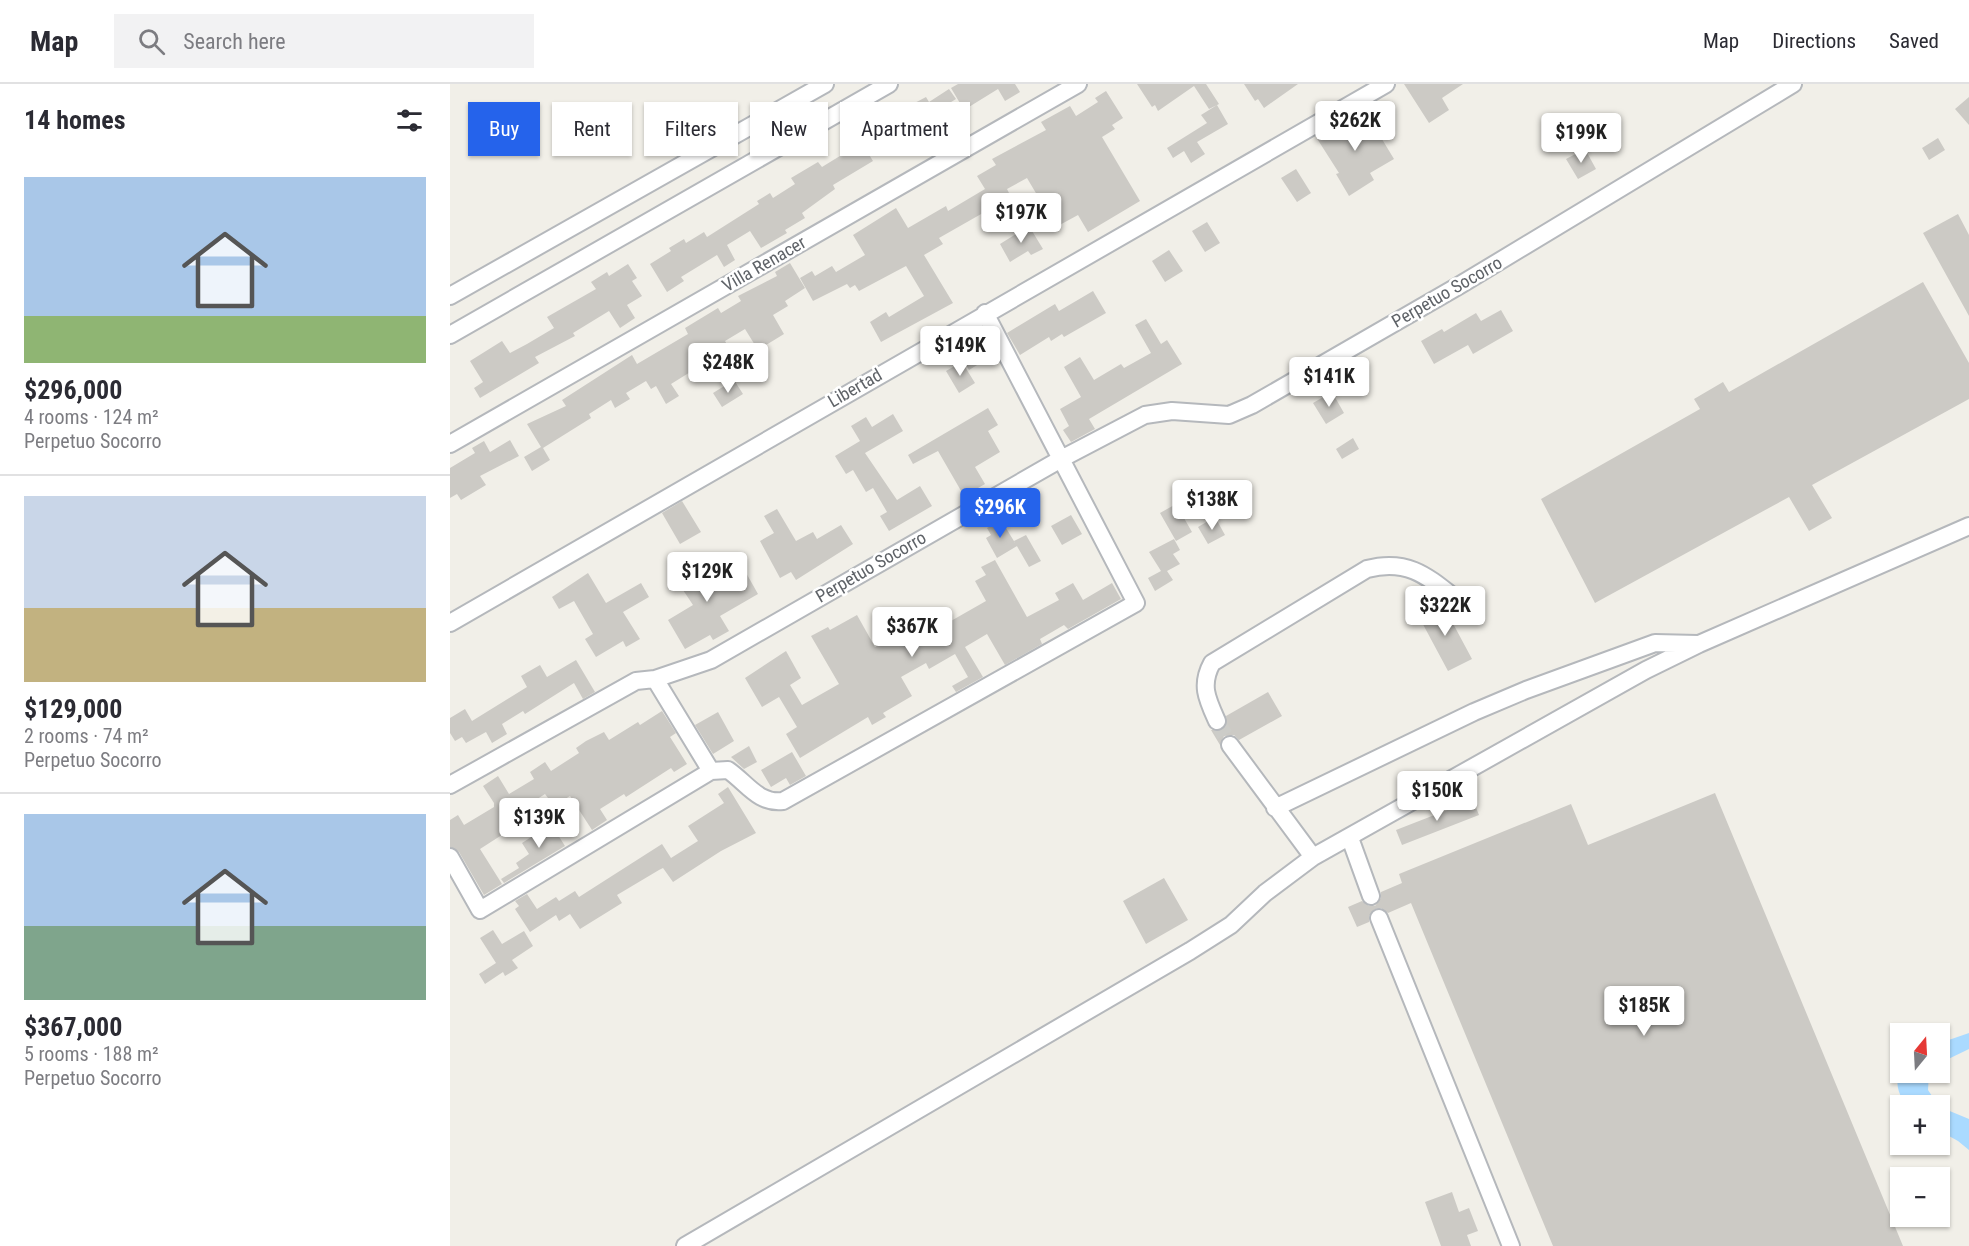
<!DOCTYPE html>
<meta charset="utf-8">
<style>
body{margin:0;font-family:"Roboto Condensed",sans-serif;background:#f2f2f3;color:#2b2b33;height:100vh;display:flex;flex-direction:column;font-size:22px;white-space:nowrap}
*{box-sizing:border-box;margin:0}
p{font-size:20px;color:#7c7c81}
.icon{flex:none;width:33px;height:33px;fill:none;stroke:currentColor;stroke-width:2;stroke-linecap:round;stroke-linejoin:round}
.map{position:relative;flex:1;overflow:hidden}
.drawer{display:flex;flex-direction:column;background:#fff;width:450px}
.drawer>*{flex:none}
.top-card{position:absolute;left:18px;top:18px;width:570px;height:54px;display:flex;gap:12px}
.needle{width:39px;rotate:18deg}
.buttons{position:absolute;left:1440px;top:939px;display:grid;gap:12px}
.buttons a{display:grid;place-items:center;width:60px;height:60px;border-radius:0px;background:#fff;box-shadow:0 2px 4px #0004;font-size:30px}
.price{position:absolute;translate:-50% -51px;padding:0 14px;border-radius:6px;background:#fff;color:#222;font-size:20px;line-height:39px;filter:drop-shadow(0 2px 3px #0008)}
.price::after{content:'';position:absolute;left:50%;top:36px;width:18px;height:14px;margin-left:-9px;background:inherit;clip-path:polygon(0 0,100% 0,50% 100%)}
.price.active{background:#2563eb;color:#fff}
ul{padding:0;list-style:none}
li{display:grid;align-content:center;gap:12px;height:318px;padding:0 24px}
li+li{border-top:2px solid #e1e1e2}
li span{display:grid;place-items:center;height:186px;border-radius:0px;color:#555}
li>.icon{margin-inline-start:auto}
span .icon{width:108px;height:108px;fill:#fffc;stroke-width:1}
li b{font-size:26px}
h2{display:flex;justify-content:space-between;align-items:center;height:72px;padding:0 24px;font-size:26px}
.chip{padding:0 21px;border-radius:0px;background:#fff;box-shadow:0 2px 4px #0004;font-size:21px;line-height:54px}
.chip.active{background:#2563eb;color:#fff}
header{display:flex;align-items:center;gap:36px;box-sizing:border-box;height:84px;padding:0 30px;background:#fff;border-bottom:2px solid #e1e1e2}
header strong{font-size:28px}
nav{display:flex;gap:33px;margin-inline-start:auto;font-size:21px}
.search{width:420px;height:54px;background:#f2f2f3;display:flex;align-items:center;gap:15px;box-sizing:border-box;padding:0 21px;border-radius:0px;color:#7c7c81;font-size:22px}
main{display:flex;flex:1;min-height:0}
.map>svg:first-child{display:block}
.water{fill:#aadaff}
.building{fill:#cccac5}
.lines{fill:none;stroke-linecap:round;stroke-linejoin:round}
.minor-tunnel{stroke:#ccccc8;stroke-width:16;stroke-dasharray:16 8;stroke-linecap:butt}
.minor-casing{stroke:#b5b8bc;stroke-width:20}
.minor{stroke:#fff;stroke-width:16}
.labels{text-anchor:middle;stroke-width:5;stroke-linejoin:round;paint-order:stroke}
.street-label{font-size:18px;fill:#5f6368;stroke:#fff}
</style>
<header>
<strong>Map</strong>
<div class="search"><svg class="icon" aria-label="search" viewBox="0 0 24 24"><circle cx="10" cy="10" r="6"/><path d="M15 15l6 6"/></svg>Search here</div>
<nav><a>Map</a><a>Directions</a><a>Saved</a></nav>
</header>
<main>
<section class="drawer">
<h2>14 homes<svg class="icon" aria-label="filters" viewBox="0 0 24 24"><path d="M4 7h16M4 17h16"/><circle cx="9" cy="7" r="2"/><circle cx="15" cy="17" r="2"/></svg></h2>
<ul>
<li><span style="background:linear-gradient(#a9c7e8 75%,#8fb573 0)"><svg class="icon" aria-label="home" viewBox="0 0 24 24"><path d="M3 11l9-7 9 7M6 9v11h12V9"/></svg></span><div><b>$296,000</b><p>4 rooms · 124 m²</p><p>Perpetuo Socorro</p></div></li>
<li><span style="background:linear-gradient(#c9d6e8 60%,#c2b280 0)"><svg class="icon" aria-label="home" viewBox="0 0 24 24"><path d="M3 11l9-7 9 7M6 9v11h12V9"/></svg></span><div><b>$129,000</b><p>2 rooms · 74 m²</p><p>Perpetuo Socorro</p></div></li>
<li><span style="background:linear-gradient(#a9c7e8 60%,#7fa58c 0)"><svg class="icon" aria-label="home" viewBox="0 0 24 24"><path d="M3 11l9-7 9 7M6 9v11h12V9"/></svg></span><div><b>$367,000</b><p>5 rooms · 188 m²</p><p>Perpetuo Socorro</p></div></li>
</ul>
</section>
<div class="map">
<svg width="1519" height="1162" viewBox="0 0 1519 1162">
<rect width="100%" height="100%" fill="#f1efe8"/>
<path class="water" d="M1519,949V965L1490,979V959Z
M1450,982V988L1479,989L1478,1006L1488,1021H1456C1447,1008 1445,998 1450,982Z
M1490,1023L1519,1035V1066L1508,1057L1490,1047Z"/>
<path class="building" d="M508,0H565L570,8L555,17L548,5L514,26L501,4Z
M687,0H756L769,20L759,25L744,2L708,27L705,21L702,23Z
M794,0H848L814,24L808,15L805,17Z
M954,0H1013L992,14L999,26L979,39Z
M499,5L506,15L480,31L486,40L458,58L452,48L418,69L423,77L383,101L385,105L352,129L355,134L335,146L337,149L311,164L300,147L277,161L285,176L274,183L267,171L231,193L234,197L217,208L200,180L221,167L219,164L234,155L236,159L254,148L257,153L309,120L307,117L320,109L323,114L345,100L341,94L368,78L372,83L411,59L400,41L412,34L415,39L436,26L440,32L476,13L479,18Z
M656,7L673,34L662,41L665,45L652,53L690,117L638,148L628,131L606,143L577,94L557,105L561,113L489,154L493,160L474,171L503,219L431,258L420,238L436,228L439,233L474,212L456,182L409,207L405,201L400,204L397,200L363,217L350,194L362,187L365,192L382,182L386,188L415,171L403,151L446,124L458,144L496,122L498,127L535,105L527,92L546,81L542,75L596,46L591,38L620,22L626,32L648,18L645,14Z
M1519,13V41L1505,25Z
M767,21L778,40L747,58L755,70L741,79L734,67L723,74L717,64L757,39L751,31Z
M915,27L944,75L920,89L924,96L899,112L886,90L889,89L866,53L882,43L884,46Z
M1488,54L1495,66L1479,76L1472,64Z
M1135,65L1146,85L1128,95L1116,75Z
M846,85L861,109L847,118L831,94Z
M1508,130L1519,151V232L1473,149Z
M757,138L770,159L755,168L742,147Z
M579,142L593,165L581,171L578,167L560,178L550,160Z
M719,166L733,187L715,198L702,177Z
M340,179L355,204L335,217L338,222L323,231L334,250L308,266L295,245L275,257L279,264L221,300L229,312L216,320L206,302L201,305L196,297L176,309L180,315L165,324L161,316L139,330L141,334L93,364L100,376L82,387L74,373L91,363L77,340L116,322L112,316L182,271L187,280L238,250L235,244L268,224L271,229L291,217L288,212L327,192L325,188Z
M178,180L187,194L182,197L192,212L177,221L185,234L170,244L159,227L123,249L125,252L85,273L89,279L30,314L24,304L33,298L20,277L52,257L60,269L77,260L104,244L97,233L146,205L141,198L157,188L159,192Z
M1473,198L1519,279V315L1362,401L1382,434L1359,447L1339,413L1145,519L1091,415L1250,325L1244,315L1273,298L1279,308Z
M643,207L656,229L614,253L612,250L601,257L599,253L570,271L557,249L605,220L609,227Z
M1051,226L1063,247L1023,270L1018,261L984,280L971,257L992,245L994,248L1026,229L1031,237Z
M696,235L711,260L717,256L732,280L639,335L645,345L621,358L613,346L619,342L610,325L631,313L614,283L630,273L644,296L671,280L674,284L701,269L685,241Z
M524,265L532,278L519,286L511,272Z
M512,278L525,299L509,309L496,287Z
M284,296L293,310L272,323L263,309Z
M882,308L894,329L876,340L863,319Z
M538,324L548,341L538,347L550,368L525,383L535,400L514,412L488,367L463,380L458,371Z
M443,330L453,347L415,369L447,416L470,402L482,422L439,447L430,432L437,428L423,404L416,408L403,386L396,390L385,372L410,357L401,342L416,333L422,343Z
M903,354L909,365L892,375L886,365Z
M60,356L69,372L30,392L36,401L11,416L7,410L0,414V384L25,369L22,364L34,357L40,368Z
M232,417L251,448L230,460L212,429Z
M726,420L742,448L726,457L710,429Z
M327,425L346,457L363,448L367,455L391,441L403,460L346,496L341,488L330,494L310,457L324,449L314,432Z
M621,431L632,450L612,461L601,442Z
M765,433L775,451L758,460L748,443Z
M551,436L567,462L547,474L536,454L541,451L537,444Z
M576,451L591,477L579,483L564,457Z
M724,455L730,466L723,470L730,480L717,487L723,496L705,507L698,494L711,487L699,468Z
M237,474L247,492L258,486L268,503L295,487L308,510L270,532L279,547L263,556L260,551L235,565L218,536L243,521L219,485Z
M545,476L577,533L609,516L605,509L623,499L633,516L662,499L671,515L618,545L614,541L590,555L592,560L555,581L537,550L515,563L533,593L506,608L502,602L518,593L505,570L479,585L476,579L451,593L462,612L433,629L436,633L422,641L418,633L350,674L336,650L347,643L329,613L312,623L295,594L336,567L351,594L340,601L352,621L389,600L361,552L378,543L380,546L407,531L425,563L456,545L464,558L536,517L525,497L536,491L531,483Z
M138,489L156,519L191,499L199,513L173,528L190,555L176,563L173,557L146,573L135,555L143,550L124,517L109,525L102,513Z
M992,519L1022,575L998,587L968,531Z
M126,576L145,608L133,615L124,599L75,630L73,627L52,640L57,650L42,659L36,648L16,659L12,653L5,657L0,649V634L15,625L22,637L77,603L71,592L90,581L97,593Z
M818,608L832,632L789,656L784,651L774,652L770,661L761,646H772L777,639L776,632Z
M212,627L226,649L220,653L237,680L224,688L221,684L176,713L174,710L150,725L157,736L142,746L120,712L104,722L95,710L61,732L63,736L54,742L58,747L30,765L52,800L34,811L9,768L0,763V736L8,731L14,741L44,723V719L33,702L48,692L59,710L84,695L80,688L95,678L101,687L129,669L126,664L136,657L154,648L159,656L188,638L190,641Z
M268,628L284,657L263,670L245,641Z
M299,662L307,678L294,685L281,673Z
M342,668L356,692L340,701L336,694L321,703L311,686Z
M278,703L306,749L271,767L223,798L213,784L209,786L167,811L172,819L130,845L120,830L109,837L106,831L80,848L65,825L69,822L65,817L77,810L87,825L106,813L109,817L125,807L129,813L212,760L221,774L248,757L238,742L274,719L268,710Z
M1265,709L1453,1162H1103L961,819L938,829L931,824L925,825L919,832V838L907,843L898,823L912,817L919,822H925L931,814V808L952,799L949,790L1121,720L1138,761Z
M1023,716L1029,731L952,761L946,746Z
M106,737L113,748L108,751L115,762L54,799L51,795L69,784L66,779L79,770L72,759Z
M714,794L738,836L696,860L673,817Z
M43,846L52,860L74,847L83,862L62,876L68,884L55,892L53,888L35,900L29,890L46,879L30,854Z
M1002,1108L1009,1128L1019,1124L1028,1147L1017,1151L1021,1162H991L975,1118Z"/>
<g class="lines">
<path class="minor-tunnel" d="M767,637L780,661"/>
<g class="minor-casing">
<path id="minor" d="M0,212L375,0
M0,251L439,0
M0,360L628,0
M0,539L936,0
M205,595L261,687
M767,637C757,615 750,601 762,579L917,485C962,473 982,497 1015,522
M780,661L863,773
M0,701L186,597L205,595L261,576L611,375L695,331L722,327L779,331L802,321L1010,201L1343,0
M825,724L1024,628L1076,606L1205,559L1248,560
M900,754L921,812
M0,773L30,826L261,687L278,686C297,699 308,720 333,717L686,519L535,229
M929,834L1061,1162
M235,1162L740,867L781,841L815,809L863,773L1196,586L1249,560L1519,442"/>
</g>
<use href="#minor" class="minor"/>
</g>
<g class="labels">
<g class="street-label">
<text transform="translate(314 180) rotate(-30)" y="6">Villa Renacer</text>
<text transform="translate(997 208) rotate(-30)" y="6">Perpetuo Socorro</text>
<text transform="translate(405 304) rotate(-30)" y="6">Libertad</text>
<text transform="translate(421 483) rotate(-30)" y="6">Perpetuo Socorro</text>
</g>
</g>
</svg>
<div class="buttons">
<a><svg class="needle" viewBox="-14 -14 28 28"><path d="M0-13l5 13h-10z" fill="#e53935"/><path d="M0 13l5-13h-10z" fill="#7c7c81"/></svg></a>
<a>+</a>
<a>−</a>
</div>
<b class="price" style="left:905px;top:68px">$262K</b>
<b class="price" style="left:1131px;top:80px">$199K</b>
<b class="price" style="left:571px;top:160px">$197K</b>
<b class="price" style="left:510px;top:293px">$149K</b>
<b class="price" style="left:278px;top:310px">$248K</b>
<b class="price" style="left:879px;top:324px">$141K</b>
<b class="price" style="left:762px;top:447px">$138K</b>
<b class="price active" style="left:550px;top:455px">$296K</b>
<b class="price" style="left:257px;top:519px">$129K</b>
<b class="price" style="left:995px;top:553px">$322K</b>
<b class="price" style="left:462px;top:574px">$367K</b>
<b class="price" style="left:987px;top:738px">$150K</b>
<b class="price" style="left:89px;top:765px">$139K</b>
<b class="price" style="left:1194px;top:953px">$185K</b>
<div class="top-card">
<a class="chip active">Buy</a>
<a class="chip">Rent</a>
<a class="chip">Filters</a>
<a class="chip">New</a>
<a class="chip">Apartment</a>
</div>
</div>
</main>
